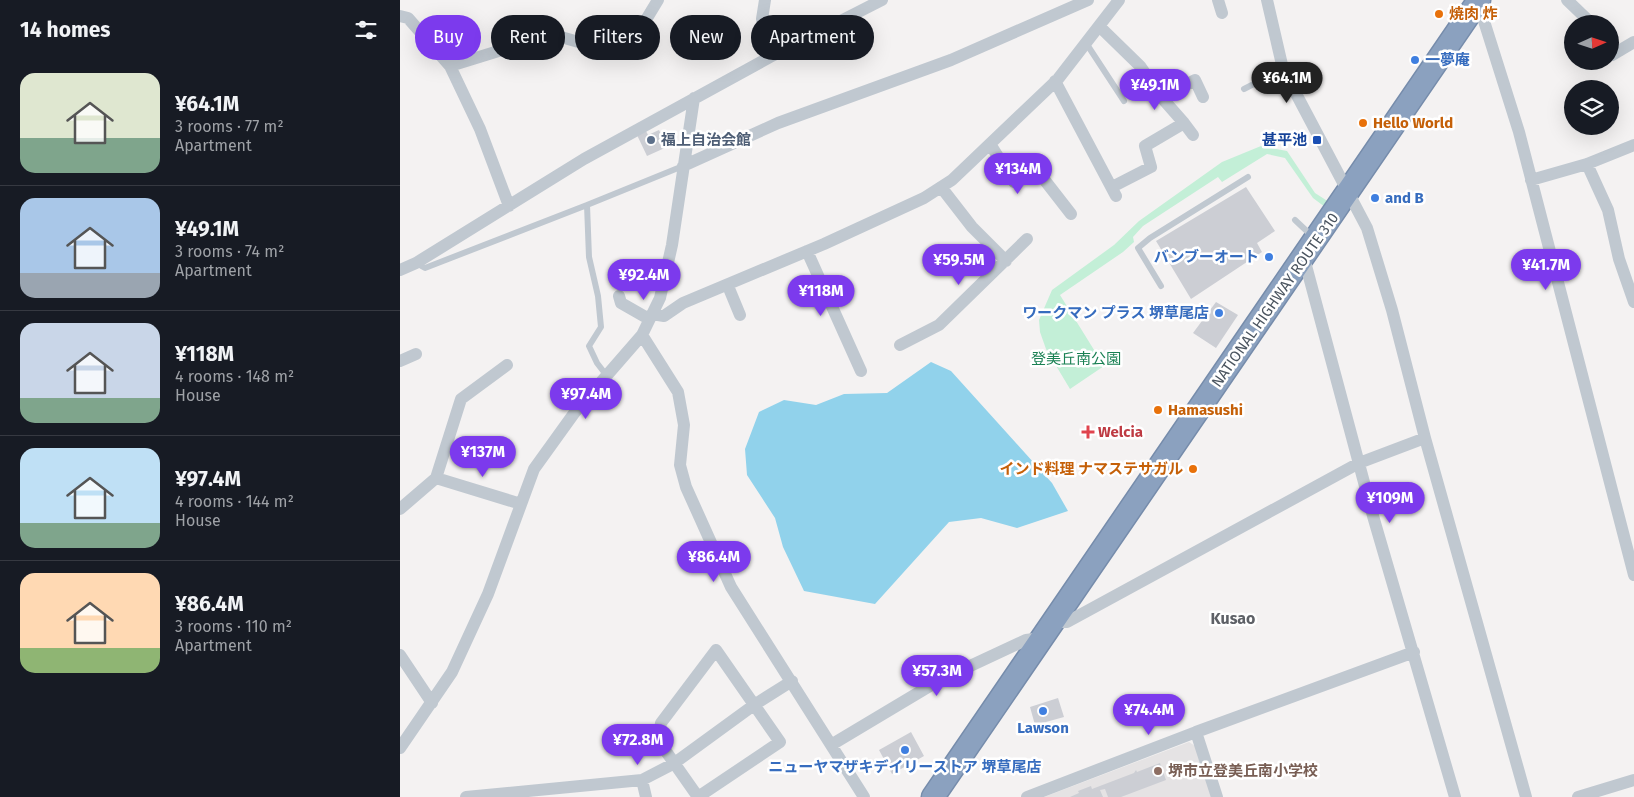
<!DOCTYPE html>
<meta charset="utf-8">
<style>
body{margin:0;font-family:"Fira Sans","Noto Sans JP",sans-serif;background:#20242c;color:#f1f3f6;height:100vh;display:flex;flex-direction:column;font-size:19px;white-space:nowrap}
*{box-sizing:border-box;margin:0}
p{font-size:16px;color:#9ea1a6}
.icon{flex:none;width:28px;height:28px;fill:none;stroke:currentColor;stroke-width:2;stroke-linecap:round;stroke-linejoin:round}
.map{position:relative;flex:1;overflow:hidden}
.side{display:flex;flex-direction:column;background:#171b24;width:400px}
.side>*{flex:none}
.banner{position:absolute;left:15px;top:15px;width:475px;height:45px;display:flex;gap:10px}
.needle{width:32px;rotate:87deg}
.tools{position:absolute;left:1164px;top:15px;display:grid;gap:10px}
.tools a{display:grid;place-items:center;width:55px;height:55px;border-radius:50%;background:#171b24;box-shadow:0 5px 20px #0002;font-size:25px}
.price{position:absolute;translate:-50% -42px;padding:0 11px;border-radius:18px;background:#7c3aed;color:#fff;font-size:16px;line-height:32px;filter:drop-shadow(0 1px 2px #0008)}
.price::after{content:'';position:absolute;left:50%;top:30px;width:15px;height:11px;margin-left:-8px;background:inherit;clip-path:polygon(0 0,100% 0,50% 100%)}
.price.on{background:#222;color:#fff}
ul{padding:0;list-style:none}
li{display:flex;align-items:center;gap:15px;height:125px;padding:0 20px}
li+li{border-top:1px solid #363941}
li span{display:grid;place-items:center;flex:none;width:140px;height:100px;border-radius:15px;color:#555}
li>.icon{margin-inline-start:auto}
span .icon{width:60px;height:60px;fill:#fffc;stroke-width:1}
li b{font-size:21px}
h2{display:flex;justify-content:space-between;align-items:center;height:60px;padding:0 20px;font-size:21px}
.pill{padding:0 18px;border-radius:22px;background:#171b24;box-shadow:0 5px 20px #0002;font-size:18px;line-height:45px}
.pill.on{background:#7c3aed;color:#fff}
main{display:flex;flex:1;min-height:0}
.map>svg:first-child{display:block}
.education{fill:#e5e3e4}
.green{fill:#c3efd7}
.water{fill:#91d2eb}
.building{fill:#ccced4}
.lines{fill:none;stroke-linecap:round;stroke-linejoin:round}
.highway-casing{stroke:#768cab;stroke-width:25}
.lane{stroke:#c0c8d0;stroke-width:6}
.street{stroke:#c0c8d0;stroke-width:12}
.highway{stroke:#8ba1bf;stroke-width:22}
.food-dot{fill:#e8710a;stroke:#fff;stroke-width:2}
.shop-dot{fill:#3f7fe0;stroke:#fff;stroke-width:2}
.service-dot{fill:#5c6f8a;stroke:#fff;stroke-width:2}
.transit-dot{fill:#1a4fb4;stroke:#fff;stroke-width:2}
.health-dot{fill:#e0444e;stroke:#fff;stroke-width:2}
.education-dot{fill:#8d6e63;stroke:#fff;stroke-width:2}
.labels{text-anchor:middle;stroke-width:5;stroke-linejoin:round;paint-order:stroke}
.food-label{font-size:15px;font-weight:bold;fill:#c56008;stroke:#fff;text-anchor:start}
.shop-label{font-size:15px;font-weight:bold;fill:#366cbe;stroke:#fff;text-anchor:start}
.service-label{font-size:15px;font-weight:bold;fill:#4e5e75;stroke:#fff;text-anchor:start}
.transit-label{font-size:15px;font-weight:bold;fill:#164399;stroke:#fff;text-anchor:end}
.street-label{font-size:15px;fill:#4a545f;stroke:#fff}
.park-label{font-size:15px;fill:#1a8154;stroke:#fff}
.health-label{font-size:15px;font-weight:bold;fill:#be3a42;stroke:#fff;text-anchor:start}
.education-label{font-size:15px;font-weight:bold;fill:#785e54;stroke:#fff;text-anchor:start}
.neighbourhood-label{font-size:16px;font-weight:bold;fill:#5e6167;stroke:#fff}
</style>
<main>
<section class="side">
<h2>14 homes<svg class="icon" aria-label="filters" viewBox="0 0 24 24"><path d="M4 7h16M4 17h16"/><circle cx="9" cy="7" r="2"/><circle cx="15" cy="17" r="2"/></svg></h2>
<ul>
<li><span style="background:linear-gradient(#dfe7d0 65%,#7fa58c 0)"><svg class="icon" aria-label="home" viewBox="0 0 24 24"><path d="M3 11l9-7 9 7M6 9v11h12V9"/></svg></span><div><b>¥64.1M</b><p>3 rooms · 77 m²</p><p>Apartment</p></div></li>
<li><span style="background:linear-gradient(#a9c7e8 75%,#9aa5b1 0)"><svg class="icon" aria-label="home" viewBox="0 0 24 24"><path d="M3 11l9-7 9 7M6 9v11h12V9"/></svg></span><div><b>¥49.1M</b><p>3 rooms · 74 m²</p><p>Apartment</p></div></li>
<li><span style="background:linear-gradient(#c9d6e8 75%,#7fa58c 0)"><svg class="icon" aria-label="home" viewBox="0 0 24 24"><path d="M3 11l9-7 9 7M6 9v11h12V9"/></svg></span><div><b>¥118M</b><p>4 rooms · 148 m²</p><p>House</p></div></li>
<li><span style="background:linear-gradient(#bfe0f5 75%,#7fa58c 0)"><svg class="icon" aria-label="home" viewBox="0 0 24 24"><path d="M3 11l9-7 9 7M6 9v11h12V9"/></svg></span><div><b>¥97.4M</b><p>4 rooms · 144 m²</p><p>House</p></div></li>
<li><span style="background:linear-gradient(#ffd9b3 75%,#8fb573 0)"><svg class="icon" aria-label="home" viewBox="0 0 24 24"><path d="M3 11l9-7 9 7M6 9v11h12V9"/></svg></span><div><b>¥86.4M</b><p>3 rooms · 110 m²</p><p>Apartment</p></div></li>
</ul>
</section>
<div class="map">
<svg width="1234" height="797" viewBox="0 0 1234 797">
<rect width="100%" height="100%" fill="#f4f2f2"/>
<path class="education" d="M789,742L795,746L812,797H644Z"/>
<path class="green" d="M861,146L887,151L915,193L929,202L925,207L913,198L885,158L867,154L822,182L818,177L743,226L733,237L734,242L723,252L660,295L704,366L670,389L646,349L640,332L639,320L652,290L714,245L739,221L822,162Z"/>
<path class="water" d="M531,362L551,371L652,483L668,511L617,528L581,518L549,522L475,604L404,591L383,547L375,518L347,475L345,449L359,412L384,400L416,405L444,394L487,393Z"/>
<path class="building" d="M259,130L267,147L247,156L237,135L246,131L248,135Z
M846,187L875,231L857,243L862,252L791,299L756,241Z
M816,302L838,315L816,348L793,333Z
M658,698L664,717L635,725L630,707Z
M511,732L524,756L492,774L479,750Z
M760,763L766,780L721,797H708L705,789L700,790L703,797H670L679,793L678,791L691,786L692,789L734,773L736,770L737,772Z"/>
<g class="lines">
<g class="highway-casing">
<path id="highway" d="M533,797L1079,0"/>
</g>
<path class="lane" d="M686,43L724,101
M844,89L883,69
M895,220L912,236
M16,263L25,268L187,205
M761,286L738,248L750,238L848,177
M207,376L197,363L189,346L201,327L198,296L189,257L187,205L283,166"/>
<path class="street" d="M365,0L362,19L370,57
M818,0L822,13
M867,0L883,69L967,228L992,310L1025,438L1126,797
M1167,0L1192,24
M1078,2L1119,132L1234,575
M0,16L8,18L50,66L80,129L109,206
M699,26L740,66L762,98L784,123L745,146L751,167L712,187
M1210,52L1212,55L1234,42
M50,66L105,49L161,37L203,49L241,28L258,0
M655,81L716,196
M762,98L795,80L803,97
M784,123L793,135
M590,144L614,182L636,169L671,214
M1187,164L1208,210L1219,259L1234,302
M283,166L378,123L551,60L688,0
M1131,180L1187,164L1234,145
M541,187L572,227L606,261
M407,251L461,371
M904,258L973,516L1055,797
M0,270L16,263L184,159L370,57L482,0
M328,286L340,315
M219,296L221,303L249,319
M252,314L264,316L283,303L424,244L524,198L552,180L658,79L719,0
M242,335L278,392L284,425L280,465L286,487L331,587L464,797
M500,345L539,325L627,239
M0,361L16,354
M36,478L121,504
M0,509L36,478L61,399L107,365
M652,622H667L959,463L1025,438
M316,650L380,742L298,797L258,740L261,723Z
M0,655L32,703
M796,732L1014,652
M431,745L538,681L626,640L641,638
M0,748L52,672L88,594L134,469L175,412L242,335L260,298L272,245L294,98
M242,780L246,797
M66,797L242,780L273,764L354,705L392,681
M627,797L796,732L817,797
M1178,797L1234,780"/>
<use href="#highway" class="highway"/>
</g>
<g class="food-dot">
<circle cx="1039" cy="14" r="5"/>
<circle cx="963" cy="123" r="5"/>
<circle cx="758" cy="410" r="5"/>
<circle cx="793" cy="469" r="5"/>
</g>
<g class="shop-dot">
<circle cx="1015" cy="60" r="5"/>
<circle cx="975" cy="198" r="5"/>
<circle cx="869" cy="257" r="5"/>
<circle cx="819" cy="313" r="5"/>
<circle cx="643" cy="711" r="5"/>
<circle cx="505" cy="750" r="5"/>
</g>
<circle class="service-dot" cx="251" cy="140" r="5"/>
<rect class="transit-dot" x="912" y="135" width="10" height="10" rx="2.5"/>
<path class="health-dot" d="M685.5 424.5h5v5h5v5h-5v5h-5v-5h-5v-5h5z"/>
<circle class="education-dot" cx="758" cy="771" r="5"/>
<g class="labels">
<g class="food-label">
<text x="1049" y="19">焼肉 炸</text>
<text x="973" y="128">Hello World</text>
<text x="768" y="415">Hamasushi</text>
<text x="783" y="474" text-anchor="end">インド料理 ナマステサガル</text>
</g>
<g class="shop-label">
<text x="1025" y="65">一夢庵</text>
<text x="985" y="203">and B</text>
<text x="859" y="262" text-anchor="end">バンブーオート</text>
<text x="809" y="318" text-anchor="end">ワークマン プラス 堺草尾店</text>
<text x="643" y="733" text-anchor="middle">Lawson</text>
<text x="505" y="772" text-anchor="middle">ニューヤマザキデイリーストア 堺草尾店</text>
</g>
<g class="service-label">
<text x="261" y="145">福上自治会館</text>
</g>
<g class="transit-label">
<text x="907" y="145">甚平池</text>
</g>
<g class="street-label">
<text transform="translate(875 300) rotate(-55)" y="5">NATIONAL HIGHWAY ROUTE 310</text>
</g>
<g class="park-label">
<text x="676" y="364">登美丘南公園</text>
</g>
<g class="health-label">
<text x="698" y="437">Welcia</text>
</g>
<g class="education-label">
<text x="768" y="776">堺市立登美丘南小学校</text>
</g>
<g class="neighbourhood-label">
<text x="833" y="624">Kusao</text>
</g>
</g>
</svg>
<div class="tools">
<a><svg class="needle" viewBox="-14 -14 28 28"><path d="M0-13l5 13h-10z" fill="#e53935"/><path d="M0 13l5-13h-10z" fill="#9ea1a6"/></svg></a>
<a><svg class="icon" aria-label="layers" viewBox="0 0 24 24"><path d="M12 4l9 5-9 5-9-5zM3 14l9 5 9-5"/></svg></a>
</div>
<b class="price on" style="left:887px;top:104px">¥64.1M</b>
<b class="price" style="left:755px;top:111px">¥49.1M</b>
<b class="price" style="left:618px;top:195px">¥134M</b>
<b class="price" style="left:559px;top:286px">¥59.5M</b>
<b class="price" style="left:1146px;top:291px">¥41.7M</b>
<b class="price" style="left:244px;top:301px">¥92.4M</b>
<b class="price" style="left:421px;top:317px">¥118M</b>
<b class="price" style="left:186px;top:420px">¥97.4M</b>
<b class="price" style="left:83px;top:478px">¥137M</b>
<b class="price" style="left:990px;top:524px">¥109M</b>
<b class="price" style="left:314px;top:583px">¥86.4M</b>
<b class="price" style="left:537px;top:697px">¥57.3M</b>
<b class="price" style="left:749px;top:736px">¥74.4M</b>
<b class="price" style="left:238px;top:766px">¥72.8M</b>
<div class="banner">
<a class="pill on">Buy</a>
<a class="pill">Rent</a>
<a class="pill">Filters</a>
<a class="pill">New</a>
<a class="pill">Apartment</a>
</div>
</div>
</main>
